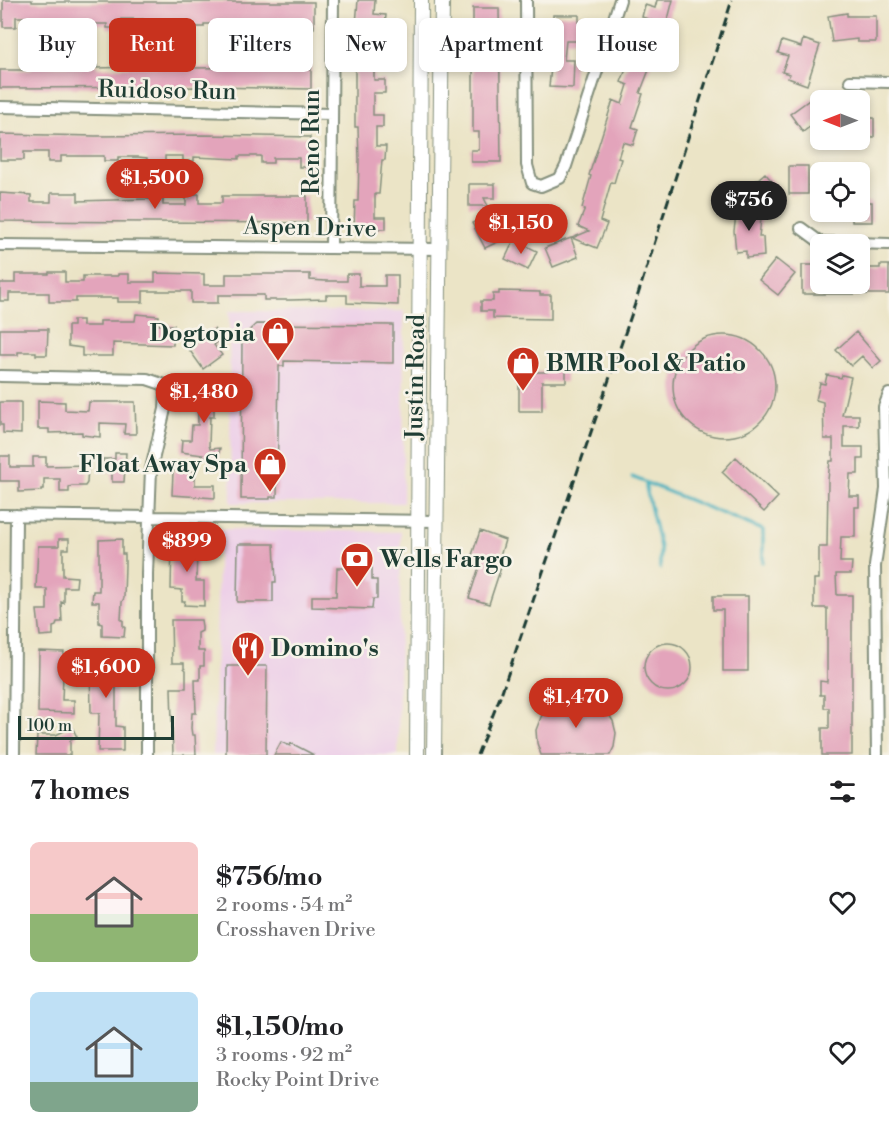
<!DOCTYPE html>
<meta charset="utf-8">
<style>
body{margin:0;font-family:"Libre Bodoni",serif;background:#f2f2f2;color:#202124;height:100vh;display:flex;flex-direction:column;font-size:22px;white-space:nowrap}
*{box-sizing:border-box;margin:0}
p{font-size:20px;color:#757577}
.icon{flex:none;width:33px;height:33px;fill:none;stroke:currentColor;stroke-width:2;stroke-linecap:round;stroke-linejoin:round}
.map{position:relative;height:755px;overflow:hidden}
.details{display:flex;flex-direction:column;background:#fff;flex:1}
.details>*{flex:none}
.banner{position:absolute;left:18px;top:18px;width:854px;height:54px;display:flex;gap:12px}
.needle{width:39px;rotate:270deg}
.fabs{position:absolute;left:810px;top:90px;display:grid;gap:12px}
.fabs a{display:grid;place-items:center;width:60px;height:60px;border-radius:9px;background:#fff;box-shadow:0 3px 9px #0003;font-size:30px}
.scale{position:absolute;left:18px;bottom:15px;width:156px;box-sizing:border-box;padding-left:6px;border:3px solid #1f3d34;border-top:0;font-size:16px;line-height:21px;white-space:nowrap;color:#1f3d34;-webkit-text-stroke:4px #f7f3e8;paint-order:stroke}
.price{position:absolute;translate:-50% -51px;padding:0 14px;border-radius:21px;background:#c8321e;color:#fff;font-size:20px;line-height:39px;filter:drop-shadow(0 2px 3px #0008)}
.price::after{content:'';position:absolute;left:50%;top:36px;width:18px;height:14px;margin-left:-9px;background:inherit;clip-path:polygon(0 0,100% 0,50% 100%)}
.price.active{background:#222;color:#fff}
ul{padding:0;list-style:none}
li{display:flex;align-items:center;gap:18px;height:150px;padding:0 30px}
li span{display:grid;place-items:center;flex:none;width:168px;height:120px;border-radius:9px;color:#555}
li>.icon{margin-inline-start:auto}
span .icon{width:72px;height:72px;fill:#fffc;stroke-width:1}
li b{font-size:26px}
h2{display:flex;justify-content:space-between;align-items:center;height:72px;padding:0 30px;font-size:26px}
.chip{padding:0 21px;border-radius:9px;background:#fff;box-shadow:0 3px 9px #0003;font-size:21px;line-height:54px}
.chip.active{background:#c8321e;color:#fff}
.map>svg:first-child{display:block}
.built{fill:#edd0e8}
.lines{fill:none;stroke-linecap:round;stroke-linejoin:round}
.stream{stroke:#42b0bf;stroke-width:3}
.building{fill:#e3a4bb}
.minor-casing{stroke:#85907d;stroke-width:14}
.major-casing{stroke:#85907d;stroke-width:16}
.minor{stroke:#fff;stroke-width:10}
.major{stroke:#fff;stroke-width:14}
.rail{stroke:#1f3d34;stroke-width:3;stroke-dasharray:9 4.5;stroke-linecap:butt}
.labels{text-anchor:middle;stroke-width:5;stroke-linejoin:round;paint-order:stroke}
.street-label{font-size:24px;fill:#1f3d34;stroke:#f7f3e8}
.poi-label{font-size:24px;font-weight:bold;fill:#1f3d34;stroke:#f7f3e8;text-anchor:start}
</style>
<div class="map">
<svg width="889" height="755" viewBox="0 0 889 755">
<rect width="100%" height="100%" fill="#f7f3e8"/>
<filter id="ink" filterUnits="userSpaceOnUse"><feTurbulence type="fractalNoise" baseFrequency=".0167" numOctaves="2"/><feDisplacementMap in="SourceGraphic" scale="12" xChannelSelector="R" yChannelSelector="G"/><feConvolveMatrix kernelMatrix="1 2 1 2 8 2 1 2 1" color-interpolation-filters="sRGB"/></filter>
<filter id="wash" filterUnits="userSpaceOnUse"><feTurbulence type="fractalNoise" baseFrequency=".008" numOctaves="4" result="noise"/><feDisplacementMap in="SourceGraphic" scale="24" xChannelSelector="R" yChannelSelector="G"/><feGaussianBlur stdDeviation="1.35" result="paint"/><feColorMatrix in="noise" values="0 0 0 0 0 0 0 0 0 0 0 0 0 0 0 0 0 1.4 0 .05"/><feComposite in="paint" operator="in"/></filter>
<g filter="url(#wash)">
<rect width="100%" height="100%" fill="#ebe4c6"/>
<path class="built" d="M229,311H404L403,503H231Z
M219,529L401,532L398,755H213Z"/>
<g class="lines">
<path class="stream" d="M632,477L763,530V562
M646,483V488L660,547V568"/>
</g>
<g id="blocks">
<path class="building" d="M3,0H32V2H314V28H285V24H262L263,30L250,31V24H204V27H191V25H177V23H143V19H121V28H107V24H38V17H16V27H3Z
M358,0H375L374,14L386,15L385,26L356,24Z
M657,0H673L665,31L670,33L663,54L656,52L640,93L643,94L632,127L638,129L633,145L623,142L618,158L621,159L614,183L611,182L600,221L607,224L597,248L572,238L589,231L578,226L585,209L582,208L591,176L589,175L613,100L622,104L628,85L621,82L635,46L633,45L636,33L646,36L651,20L642,17L645,5L655,8Z
M473,8H499L501,162H471V150H479V132H473V65H471V52H477V30H473Z
M847,13V16H876V42H857V39L832,42L828,16Z
M553,15H579V41H566L564,60H574L573,88L549,87L553,48Z
M803,39L820,45L807,85L788,78L790,74L782,72L788,56L778,53L782,41L801,47Z
M355,40H385V60H374V80H385V93H373V115H383V127H376V146H386L385,160H382L379,194H375V217H386V229L354,228L355,201H358L359,159L358,127H355Z
M68,59H82V65H97V68L175,66V61H190V68L286,67V64H311V89L211,87L0,88V70H32V66H68Z
M812,98L820,109V119L803,132L790,114Z
M860,118H874V137H860Z
M0,134L96,136L204,135L310,137L309,167H299V158H273V163H261V156H239V159L194,157V161H183V156H165V164H147V158L138,157H118V161H104V156H61V162H48V152H24V160H0Z
M789,166H808V194H789Z
M765,173L781,192L767,204L751,185Z
M469,184H495V198H484L488,206H469Z
M0,193L31,195V202H51V193H78V201L150,199V195H163V205H186V194H199V203H222V196H307V223L0,221Z
M860,202H872V222H852V212H860Z
M737,207L762,210L759,237H763L764,256L746,258V251L736,252L734,231Z
M491,214L504,239L485,248L472,223Z
M571,238L578,257L553,267L545,248Z
M514,240L537,251L528,270L505,259Z
M776,259L795,274L778,295L759,280Z
M802,265H820V284H860V268H880V265H889V294H802Z
M49,272H65V282H83V276H118V274H129V282H155V273L204,274V285H226V274H310V280L326,281H347V274H359V286H385V275H398V305L347,303V295H326V299L291,300H264V295H218V303H191V291H143V302H118V298H76V302H49V293H9V301H0V283H15V274H49Z
M499,291L540,292V295H551V319L493,318V311H481V301H493V294H499Z
M136,314L159,316V325H174L173,345L113,343V356H82V348L68,346V326H73V320H82V326H100V321H135Z
M256,324L393,325V363L284,361V366H279L277,497H270V499H241L242,337Z
M0,329H48L47,355H36V352H18V355H0Z
M214,329L222,339L214,345L222,355L203,369L188,348Z
M856,332L881,361L873,368L862,356L851,366L836,350Z
M673 386a51 51 0 1 1 102 0a51 51 0 1 1-102 0Z
M547,369H566V382H542V411H519V372H547Z
M827,375L841,378L842,375L851,377L842,415H859V426H844V447H863V459H858V474H850L849,496H859V507H855V537H841L840,562H852L851,574H836L837,595H852V755H822V728H829V708H824V695H820V681L827,682V608H814V579H819V547H827L828,480L830,461H833V439H824L823,402L816,400L820,383L825,384Z
M197,388L225,389L223,405H214V417H210L209,445L210,449L220,448L218,458L202,457L203,455L181,452L182,440H191L192,425H198Z
M38,401L65,402V410L88,411L89,402H135L136,434H124L125,424L100,423V437L82,435V432L49,433V429H38Z
M0,402H21V434L3,433V425H0Z
M115,453H126L124,482H112V472H103V459H115Z
M0,456H10V467H33V457H46V466L88,465L87,483L85,486H72L69,487V492H60V479H44V489H41V491L19,492V481H0Z
M736,457L778,497L764,512L722,472Z
M173,471H195V485H215V498L172,495Z
M480,531L505,540L499,560L503,561L489,604L469,598L482,558L472,555Z
M59,539H69V549H63V576L77,577L76,587H64V603L61,602L62,622H57L56,626L53,627V635L40,636L37,610H47V589H36L38,546H59Z
M122,539V554H125V565L124,598L122,602L121,620H123V627H125L124,637L102,636V624L99,623V602H92L93,591H99V540Z
M172,542H201V554H197L196,581H204V606L184,605L185,601H182V590L171,589Z
M238,544H274L276,582H273V602H237Z
M337,568H372V580H377V599H373L372,609L312,607V596H336Z
M713,596H748V671H723V610H713Z
M171,620H201L202,627V631L198,633V651H204V666H200V680H195L196,713H192L191,728L192,735H195L196,755H173L171,688H186V670L184,668V663H172Z
M644 667a24 24 0 1 1 48 0a24 24 0 1 1-48 0Z
M84,649H95V659H123V682H116V726L123,727V751H98L99,714L101,713H91L90,661H84Z
M39,651L64,652L62,700H74V713L38,712Z
M227,666H267L266,755H226Z
M571,696H584L596,701L606,710L613,721L616,733L614,747L610,755H541L537,743L536,730L541,717L548,707L559,699Z
M72,727L77,737L70,741V755H36L37,735H56Z
M281,742L290,746L291,743L314,755H274Z"/>
</g>
</g>
<g filter="url(#ink)">
<use href="#blocks" fill-opacity="0" stroke="#85907d" stroke-width="1.5"/>
<g class="lines">
<g class="minor-casing">
<path id="minor" d="M526,0L527,165L532,183L541,186L560,178L566,166L620,0
M850,81L889,82
M0,107L332,114
M801,228L820,242L889,244
M0,245L440,249
M331,248L333,0
M0,376L147,379L162,384L166,392L165,409L151,469L147,574V755
M0,515L436,521
M14,755L16,515
M877,755L875,566L886,489L884,407L889,394"/>
</g>
<g class="major-casing">
<path id="major" d="M417,755L421,0
M434,755L442,0"/>
</g>
<use href="#minor" class="minor"/>
<use href="#major" class="major"/>
<path class="rail" d="M477,755L500,697L635,304L732,0"/>
</g>
</g>
<defs>
<g id="shop-pin" transform="scale(1.725)"><path d="M0 17L-7.5 6A9.5 9.5 0 1 1 7.5 6Z" fill="#c8321e" stroke="#f7f3e8"/><path d="M-5-2.5h2.3a2.7 3.5 0 0 1 5.4 0H5L5.5 6h-11ZM-1.5-2.5h3a1.5 2.3 0 0 0-3 0Z" fill="#fff"/></g>
<g id="bank-pin" transform="scale(1.725)"><path d="M0 17L-7.5 6A9.5 9.5 0 1 1 7.5 6Z" fill="#c8321e" stroke="#f7f3e8"/><path d="M-6-4H6V4H-6ZM0-2.3a2.3 2.3 0 1 0 0 4.6a2.3 2.3 0 1 0 0-4.6Z" fill="#fff"/></g>
<g id="restaurant-pin" transform="scale(1.725)"><path d="M0 17L-7.5 6A9.5 9.5 0 1 1 7.5 6Z" fill="#c8321e" stroke="#f7f3e8"/><path d="M-5-6h1v4h1v-4h1v4h1v-4h1v5L-1.5 .5V6h-2V.5L-5-1ZM5-6V6H3V1.5H1.5Q1.5-4 5-6Z" fill="#fff"/></g>
</defs>
<g fill-rule="evenodd">
<use href="#shop-pin" x="278" y="333"/>
<use href="#shop-pin" x="523" y="363"/>
<use href="#shop-pin" x="270" y="464"/>
<use href="#bank-pin" x="357" y="559"/>
<use href="#restaurant-pin" x="248" y="648"/>
</g>
<g class="labels">
<g class="street-label">
<text transform="translate(167 90) rotate(1)" y="8">Ruidoso Run</text>
<text transform="translate(311 142) rotate(-90)" y="8">Reno Run</text>
<text transform="translate(310 227) rotate(1)" y="8">Aspen Drive</text>
<text transform="translate(415 377) rotate(-89)" y="8">Justin Road</text>
</g>
<g class="poi-label">
<text x="255" y="341" text-anchor="end">Dogtopia</text>
<text x="546" y="371">BMR Pool &amp; Patio</text>
<text x="247" y="472" text-anchor="end">Float Away Spa</text>
<text x="380" y="567">Wells Fargo</text>
<text x="271" y="656">Domino's</text>
</g>
</g>
</svg>
<div class="fabs">
<a><svg class="needle" viewBox="-14 -14 28 28"><path d="M0-13l5 13h-10z" fill="#e53935"/><path d="M0 13l5-13h-10z" fill="#757577"/></svg></a>
<a><svg class="icon" aria-label="locate" viewBox="0 0 24 24"><circle cx="12" cy="12" r="6"/><path d="M12 2v4M12 18v4M2 12h4M18 12h4"/></svg></a>
<a><svg class="icon" aria-label="layers" viewBox="0 0 24 24"><path d="M12 4l9 5-9 5-9-5zM3 14l9 5 9-5"/></svg></a>
</div>
<div class="scale">100 m</div>
<b class="price" style="left:155px;top:210px">$1,500</b>
<b class="price active" style="left:749px;top:232px">$756</b>
<b class="price" style="left:521px;top:255px">$1,150</b>
<b class="price" style="left:204px;top:424px">$1,480</b>
<b class="price" style="left:187px;top:573px">$899</b>
<b class="price" style="left:106px;top:699px">$1,600</b>
<b class="price" style="left:576px;top:729px">$1,470</b>
<div class="banner">
<a class="chip">Buy</a>
<a class="chip active">Rent</a>
<a class="chip">Filters</a>
<a class="chip">New</a>
<a class="chip">Apartment</a>
<a class="chip">House</a>
</div>
</div>
<section class="details">
<h2>7 homes<svg class="icon" aria-label="filters" viewBox="0 0 24 24"><path d="M4 7h16M4 17h16"/><circle cx="9" cy="7" r="2"/><circle cx="15" cy="17" r="2"/></svg></h2>
<ul>
<li><span style="background:linear-gradient(#f6c9c9 60%,#8fb573 0)"><svg class="icon" aria-label="home" viewBox="0 0 24 24"><path d="M3 11l9-7 9 7M6 9v11h12V9"/></svg></span><div><b>$756/mo</b><p>2 rooms · 54 m²</p><p>Crosshaven Drive</p></div><svg class="icon" aria-label="heart" viewBox="0 0 24 24"><path d="M12 20l-8-8c-3-5 5-10 8-4 3-6 11-1 8 4z"/></svg></li>
<li><span style="background:linear-gradient(#bfe0f5 75%,#7fa58c 0)"><svg class="icon" aria-label="home" viewBox="0 0 24 24"><path d="M3 11l9-7 9 7M6 9v11h12V9"/></svg></span><div><b>$1,150/mo</b><p>3 rooms · 92 m²</p><p>Rocky Point Drive</p></div><svg class="icon" aria-label="heart" viewBox="0 0 24 24"><path d="M12 20l-8-8c-3-5 5-10 8-4 3-6 11-1 8 4z"/></svg></li>
</ul>
</section>
